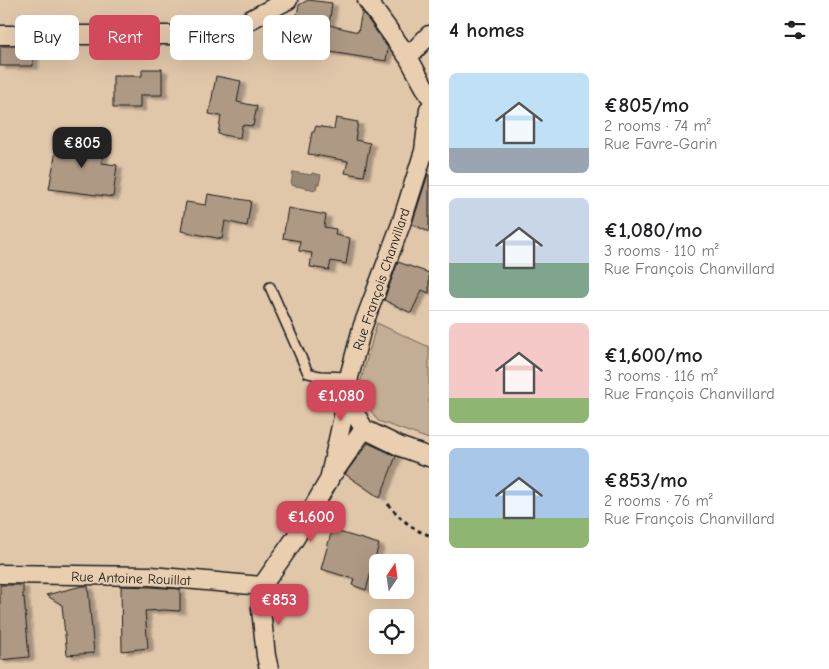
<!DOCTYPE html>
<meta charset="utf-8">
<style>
body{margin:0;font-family:"Comic Neue",sans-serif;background:#f6f6f6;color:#202124;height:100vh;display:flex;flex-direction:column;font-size:19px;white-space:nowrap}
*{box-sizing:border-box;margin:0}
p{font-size:16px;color:#757577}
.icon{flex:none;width:28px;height:28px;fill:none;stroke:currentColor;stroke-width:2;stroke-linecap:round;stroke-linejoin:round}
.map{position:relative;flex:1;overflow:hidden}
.sheet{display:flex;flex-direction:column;background:#fff;width:400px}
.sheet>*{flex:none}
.hud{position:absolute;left:15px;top:15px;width:339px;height:45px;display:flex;gap:10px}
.needle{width:32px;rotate:13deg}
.tools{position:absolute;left:369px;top:554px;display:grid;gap:10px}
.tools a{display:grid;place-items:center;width:45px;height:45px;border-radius:8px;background:#fff;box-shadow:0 5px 20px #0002;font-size:25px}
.price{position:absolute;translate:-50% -42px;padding:0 11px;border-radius:10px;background:#d1495b;color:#fff;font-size:16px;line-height:32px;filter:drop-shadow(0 1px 2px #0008)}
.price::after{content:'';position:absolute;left:50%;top:30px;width:15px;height:11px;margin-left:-8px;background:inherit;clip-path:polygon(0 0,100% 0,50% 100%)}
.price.selected{background:#222;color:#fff}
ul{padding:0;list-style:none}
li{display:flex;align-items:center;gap:15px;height:125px;padding:0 20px}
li+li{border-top:1px solid #e0e0e0}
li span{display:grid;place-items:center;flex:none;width:140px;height:100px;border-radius:8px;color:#555}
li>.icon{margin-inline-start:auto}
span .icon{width:60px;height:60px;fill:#fffc;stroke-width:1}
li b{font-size:21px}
h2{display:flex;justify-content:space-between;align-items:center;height:60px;padding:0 20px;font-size:21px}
.chip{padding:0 18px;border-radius:8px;background:#fff;box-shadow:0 5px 20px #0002;font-size:18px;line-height:45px}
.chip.selected{background:#d1495b;color:#fff}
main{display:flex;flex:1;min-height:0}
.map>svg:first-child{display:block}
.green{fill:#c3ad95;stroke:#706458}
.water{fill:#988876;stroke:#665d52}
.building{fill:#ad9984;stroke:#1c1c1c;filter:url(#shadow)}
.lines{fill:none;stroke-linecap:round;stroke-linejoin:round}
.service-casing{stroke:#1c1c1c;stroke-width:12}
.minor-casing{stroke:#1c1c1c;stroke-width:21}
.path{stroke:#1c1c1c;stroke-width:3;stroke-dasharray:4 4;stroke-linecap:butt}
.service{stroke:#e9ceb0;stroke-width:9}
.minor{stroke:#e9ceb0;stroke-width:18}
.labels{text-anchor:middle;stroke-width:4;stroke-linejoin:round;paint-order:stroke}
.street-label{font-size:14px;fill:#1c1c1c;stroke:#e9ceb0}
</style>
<main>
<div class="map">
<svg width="429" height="669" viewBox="0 0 429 669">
<defs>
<filter id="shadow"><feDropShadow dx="5.5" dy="3" stdDeviation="1" flood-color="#0004"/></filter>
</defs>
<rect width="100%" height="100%" fill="#e1c7aa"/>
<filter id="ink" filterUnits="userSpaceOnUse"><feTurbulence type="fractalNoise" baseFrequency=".02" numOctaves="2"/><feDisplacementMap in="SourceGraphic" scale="10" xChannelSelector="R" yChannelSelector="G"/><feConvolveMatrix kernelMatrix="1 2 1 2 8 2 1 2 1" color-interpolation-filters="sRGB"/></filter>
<g filter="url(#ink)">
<path class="green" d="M377,323L429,347V439L378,421L358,391Z"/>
<path class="water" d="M293,172L311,175L312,173L321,175L319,184H317L316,190L291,185Z"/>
<path class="building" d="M308,0L332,3L329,25L358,32L362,11L388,48L386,61L318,50V34L293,33L299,5Z
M0,46H33V66H0Z
M142,69H162V95H140V108H113V76H142Z
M216,76L241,81L237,102L257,106L253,126L242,125L240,138L218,134L221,116L209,114Z
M336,118L358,122L355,140L370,143L364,176L345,173L348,161L308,154L312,132H314L316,126L334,129Z
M58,139L104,145L102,163L117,165L113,197L49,189Z
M428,174L429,175V232L412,224Z
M208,194L251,201L247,226L225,221L222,239L181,231L186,202L206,205Z
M288,208L326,215L324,227L336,229L335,235L350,238L346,264L331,261L329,270L310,267L312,253L299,251L300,241L283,238Z
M398,262L429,273V293L422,290L411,313L384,300Z
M368,443L396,456L380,498L345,474Z
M332,530L379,544L366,590L352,585L354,579L321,569Z
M0,585H23V598L24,597L29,657L0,660Z
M82,586H88L94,653L67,655L62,605L46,595Z
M121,586L150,587L180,589V611L164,610L145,611L148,648L122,651Z"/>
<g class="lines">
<g class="service-casing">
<path id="service" d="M270,287L308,373L320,376L349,377"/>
</g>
<g class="minor-casing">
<path id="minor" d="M367,0L408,57L429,95
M0,35H199L223,31L242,24L288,0
M408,57L429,35
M347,399L364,429L401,447L429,457
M334,472L364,429
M0,574L151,576L262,586
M269,669L266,656L261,609L262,586L294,540L329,480L347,399L349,377L362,328L401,224L424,151L429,109"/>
</g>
<path class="path" d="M388,504C399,517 412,530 429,535"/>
<use href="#service" class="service"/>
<use href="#minor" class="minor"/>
</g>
</g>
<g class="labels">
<g class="street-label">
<text transform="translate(381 279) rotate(-71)" y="5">Rue François Chanvillard</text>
<text transform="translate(131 578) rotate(2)" y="5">Rue Antoine Rouillat</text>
</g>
</g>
</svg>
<div class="tools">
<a><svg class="needle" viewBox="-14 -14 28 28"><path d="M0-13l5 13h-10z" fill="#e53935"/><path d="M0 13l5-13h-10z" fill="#757577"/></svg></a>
<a><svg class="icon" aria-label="locate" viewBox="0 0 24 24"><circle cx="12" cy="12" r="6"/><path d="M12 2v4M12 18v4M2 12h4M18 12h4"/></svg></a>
</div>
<b class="price selected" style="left:82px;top:169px">€805</b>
<b class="price" style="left:341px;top:422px">€1,080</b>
<b class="price" style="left:311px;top:543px">€1,600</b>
<b class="price" style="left:279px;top:626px">€853</b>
<div class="hud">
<a class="chip">Buy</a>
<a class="chip selected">Rent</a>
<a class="chip">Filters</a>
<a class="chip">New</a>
</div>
</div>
<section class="sheet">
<h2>4 homes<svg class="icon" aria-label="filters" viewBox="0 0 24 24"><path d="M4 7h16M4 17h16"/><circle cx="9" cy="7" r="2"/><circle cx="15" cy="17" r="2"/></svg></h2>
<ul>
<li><span style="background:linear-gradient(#bfe0f5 75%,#9aa5b1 0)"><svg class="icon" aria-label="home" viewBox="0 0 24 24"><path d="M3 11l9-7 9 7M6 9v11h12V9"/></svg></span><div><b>€805/mo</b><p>2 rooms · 74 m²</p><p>Rue Favre-Garin</p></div></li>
<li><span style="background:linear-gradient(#c9d6e8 65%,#7fa58c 0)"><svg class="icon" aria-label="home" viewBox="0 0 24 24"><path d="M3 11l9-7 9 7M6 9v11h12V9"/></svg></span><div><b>€1,080/mo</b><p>3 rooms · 110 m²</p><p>Rue François Chanvillard</p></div></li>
<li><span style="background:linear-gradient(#f6c9c9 75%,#8fb573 0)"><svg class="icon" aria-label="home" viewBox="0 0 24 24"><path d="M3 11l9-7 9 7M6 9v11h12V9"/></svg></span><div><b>€1,600/mo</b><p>3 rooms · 116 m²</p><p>Rue François Chanvillard</p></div></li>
<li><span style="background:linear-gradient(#a9c7e8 70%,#8fb573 0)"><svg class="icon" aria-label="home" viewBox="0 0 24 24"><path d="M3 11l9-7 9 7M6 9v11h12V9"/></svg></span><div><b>€853/mo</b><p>2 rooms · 76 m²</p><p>Rue François Chanvillard</p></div></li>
</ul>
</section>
</main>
